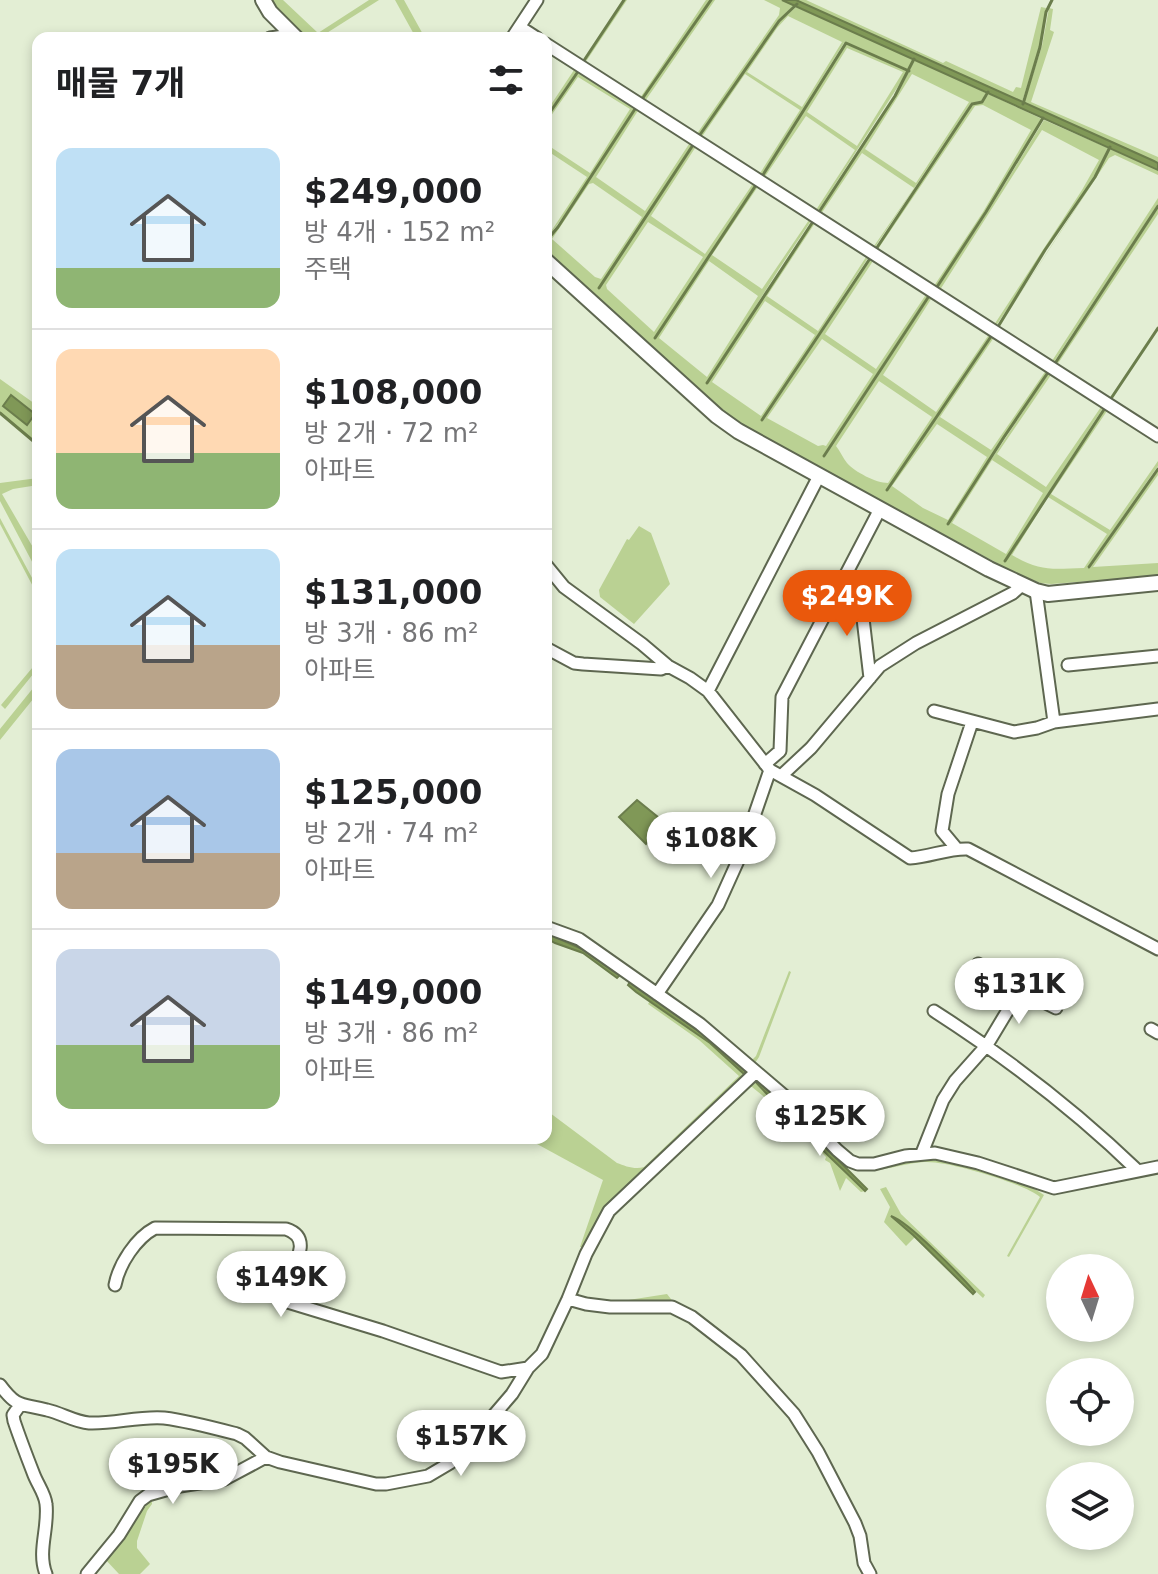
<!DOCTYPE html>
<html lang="ko">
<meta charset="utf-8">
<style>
body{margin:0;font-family:"DejaVu Sans","Noto Sans KR",sans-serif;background:#f2f2f2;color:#202124;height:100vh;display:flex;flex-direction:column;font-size:30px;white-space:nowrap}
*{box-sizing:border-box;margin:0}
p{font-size:26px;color:#757577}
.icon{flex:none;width:44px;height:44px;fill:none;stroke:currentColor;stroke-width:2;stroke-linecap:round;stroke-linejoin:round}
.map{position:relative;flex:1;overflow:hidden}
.sheet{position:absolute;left:32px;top:32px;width:520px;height:1112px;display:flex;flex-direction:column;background:#fff;border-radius:16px;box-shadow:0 4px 12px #0003}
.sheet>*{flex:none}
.needle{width:52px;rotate:356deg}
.controls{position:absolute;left:1046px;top:1254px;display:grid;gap:16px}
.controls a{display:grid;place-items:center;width:88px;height:88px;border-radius:50%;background:#fff;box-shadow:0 4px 12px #0003;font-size:40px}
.price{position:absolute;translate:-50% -68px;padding:0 18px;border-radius:28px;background:#fff;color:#222;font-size:26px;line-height:52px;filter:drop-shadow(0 2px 4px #0008)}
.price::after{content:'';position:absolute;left:50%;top:48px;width:24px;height:18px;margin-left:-12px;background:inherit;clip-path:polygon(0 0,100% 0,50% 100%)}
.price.selected{background:#ea580c;color:#fff}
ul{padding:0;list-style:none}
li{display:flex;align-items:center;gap:24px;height:200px;padding:0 24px}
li+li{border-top:2px solid #e0e0e0}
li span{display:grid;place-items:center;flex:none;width:224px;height:160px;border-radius:16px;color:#555}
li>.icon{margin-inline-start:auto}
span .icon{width:96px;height:96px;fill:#fffc;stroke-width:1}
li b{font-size:34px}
h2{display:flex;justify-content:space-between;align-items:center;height:96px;padding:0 24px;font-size:34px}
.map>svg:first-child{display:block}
.green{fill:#bad193;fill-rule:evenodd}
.water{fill:#809857;stroke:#6b7d4c;stroke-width:2}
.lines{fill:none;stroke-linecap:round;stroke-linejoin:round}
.stream{stroke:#6b7d4c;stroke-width:3}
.minor-casing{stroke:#5e6750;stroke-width:15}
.tertiary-casing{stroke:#5e6750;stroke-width:18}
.minor{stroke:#fff;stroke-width:11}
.tertiary{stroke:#fff;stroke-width:14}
</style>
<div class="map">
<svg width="1158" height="1574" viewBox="0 0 1158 1574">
<rect width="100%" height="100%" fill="#e3eed4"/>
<path class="green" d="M270,0H283L318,33L369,0H379L322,36L323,38H307Z
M395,0H404L425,38H416Z
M625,0H627L585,63L640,98L706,0H710L704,11L712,0H715L643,104L640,103L672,56L639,102L582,66Z
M764,0H782L794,5L778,21L696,139L694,138L779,15L780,8Z
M796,0H806L943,63L946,61L1013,92L1016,87L1021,88L1041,7L1046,8L1039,48L1022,102Z
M796,7L913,59L909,70L844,43L759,179L757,178L800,110L745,74L699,141L697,140L780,21ZM788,16L842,42L802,107L747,72L777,28Z
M1049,8L1053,9L1050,30L1054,32L1031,102L1158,157V163L1024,103L1042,46Z
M846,44L908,71L816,214L814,213L855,150L806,116L762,181L761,180ZM847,48L903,72L857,146L807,112Z
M546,50L636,107L598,167L637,108L639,109L596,177L645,211L691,141L694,143L651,210L695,144L697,145L651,216L705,254L754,182L756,183L655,338L757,184L759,185L712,255L762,289L811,217L813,218L779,269L707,384L815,219L817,220L767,296L818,331L868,254L870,255L761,421H763L873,256L875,258L825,334L876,369L927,293L929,294L823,456L825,457L931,295L933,296L883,375L936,412L990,333L991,334L887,491L993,335L995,336L940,417L991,450L1047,369L1049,370L992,455L947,526L1050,371L1053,372L997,454L1046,487L1103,404L1105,405L1004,561H1006L1107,407L1109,408L1051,494L1110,530L1158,461V466L1087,568H1090L1158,471V475L1093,567L1158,563V576L1051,584L1041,583L1023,577L745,428L725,414L546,251V241L559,227L585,187L546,240V235L548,236L587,177L546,150V144L590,173L630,109L578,77L546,123V120L576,75H574L546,116V112L574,70L546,53ZM593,183L642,217L601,279L595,277L552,239L589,184ZM648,222L703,257L654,332L607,289L606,285ZM709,261L758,296L707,377L659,338ZM765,301L815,335L761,416L712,382ZM822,339L873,374L826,446L823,445L818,446L767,418ZM879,381L932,417L888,483C876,483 855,472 847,463C843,458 840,451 836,446ZM937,424L987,457L948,520L923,508L892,486ZM992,460L1043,493L1006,554L952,523ZM1048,497L1107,534L1084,568C1052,569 1040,572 1012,555Z
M915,60L986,93L981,101L971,103L873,250L872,249L914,188L862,153L819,217L817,216L896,96ZM912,74L969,102L916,183L865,149Z
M989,94L1042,119L985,212L933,291L932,289L983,212L1031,130L983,105L975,106L876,252L875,251L973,104L982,102Z
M1044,120L1108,148L1094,177L994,329L992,328L1082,190L1099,160L1042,130L938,293L935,291L987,213Z
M1110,149L1158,170V175L1115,155L1109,158L996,331L1096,177Z
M1158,198V204L1052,365L1050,364Z
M1158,208V214L1057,365L1054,367Z
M0,379L38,406V424L33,431L38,436V444L0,412Z
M38,478V485L13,489L2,494L38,556V573L0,501V483Z
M0,518L38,589V596L0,524Z
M639,526L651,533L670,584L634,624L600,597L599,590L627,539L629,540Z
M38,661V668L5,709L1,705Z
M38,682V693L0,740V729Z
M789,971L791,972L759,1057L753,1066L662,994L665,986L669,993L752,1060L756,1056Z
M650,1001L710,1043L744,1074L741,1078L605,1205L586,1247H580L603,1180L526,1138H546V1110L617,1163C625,1166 635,1170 644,1167L739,1076L699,1040L648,1004Z
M752,1080H754L865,1191L861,1192L846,1178L840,1191L830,1163L825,1160L826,1157L785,1114L752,1087H748L615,1210L602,1232L576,1291L580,1297L622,1301L667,1294L678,1308L669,1303L623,1304L577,1298L573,1293L608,1214Z
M932,1158C969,1168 1013,1173 1044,1195L1009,1257L1007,1256L1040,1197C1023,1183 946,1160 924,1162C910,1163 895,1167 880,1170V1167Z
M886,1187L901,1214L985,1295L983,1298L900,1220L892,1217L915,1237L906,1246L884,1222L890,1207L880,1189Z
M152,1498V1504L147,1511L137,1541V1548L150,1564L140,1574H119L104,1558L142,1504Z"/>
<path class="water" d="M782,0H796L1154,161L1158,163V170Z
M11,395L35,414L27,425L3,406Z
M637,800L664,822L646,844L619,817Z
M546,933L582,949L620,975L617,978L583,953L555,943L546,938Z
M630,982L711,1040L747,1071L744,1074L710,1043L636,992L628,985Z
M756,1078L867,1189L865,1191C828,1155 789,1119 754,1080Z
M891,1216C909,1222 960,1275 975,1292L973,1294L913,1235Z"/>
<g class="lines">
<path class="stream" d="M583,62L624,0
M640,102L711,0
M1023,104L1040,47L1046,12L1052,0
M546,118L577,73
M697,139L779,21L797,4
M761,178L846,43L909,71
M817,215L895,96L914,59
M547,240L558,227L635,109
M876,249L972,104L982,102L988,92
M599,288L693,145
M935,290L986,212L1043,118
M996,330L1045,250L1095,177L1110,147
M655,338L756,185
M1054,365L1158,206
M707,383L814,220
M1110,400L1158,328
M0,413L38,445
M762,420L871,257
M824,456L929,296
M887,490L992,335
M948,524L1004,437L1049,371
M1005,561L1105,408
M1089,567L1158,469"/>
<g class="minor-casing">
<path id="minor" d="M520,27L537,38
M270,38L292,35
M512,38L537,0
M546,44L1158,436
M546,565L564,587L642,644L668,666L690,678L708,691L770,770L815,795L910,858C930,857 948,848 968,849L1158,949
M1036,591L1054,722L1158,709
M860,593L870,678
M546,648L574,663L583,664L661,669L668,666
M1068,665L1158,656
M708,691L819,476
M934,711L1014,732L1037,728L1054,722
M765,764L780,751L782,697L880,509
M781,776L811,748L880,666L916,643L1013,593L1022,585
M957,849L942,831L948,794L972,722
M546,927L579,939L700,1024L788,1099L837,1150L850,1161L858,1164H874L905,1156L935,1153L978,1163L1054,1188L1158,1167
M978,964L1020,990L1056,1008
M657,994L718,905L741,854L770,770
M934,1011C1007,1058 1075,1110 1138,1171
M1151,1029L1158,1033
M922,1153L943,1100L955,1081L987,1045L1020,990
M115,1285C119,1264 136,1238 155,1228L286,1229C320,1240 283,1277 281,1300L383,1331L501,1372L528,1368
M568,1299L586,1304L610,1307H672L692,1317L741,1355L794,1414L818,1452L855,1523L860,1536L864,1563L870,1574
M0,1385C18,1409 21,1403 47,1410C61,1413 75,1422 89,1423C114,1424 139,1416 164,1418C188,1421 214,1428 237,1434L245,1438L266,1457L280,1462L376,1484H386L428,1476L450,1463L470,1443L512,1394L528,1368L542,1354L568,1299L586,1254L609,1211L756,1072
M20,1405L13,1415L14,1421C20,1439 27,1457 34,1475C38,1485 45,1494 46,1504C49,1528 37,1551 46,1574
M87,1574L119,1535L140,1501L148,1495L180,1486L225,1479L266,1457"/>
</g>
<g class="tertiary-casing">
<path id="tertiary" d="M263,0L270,12L296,38
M546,261L717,416L738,431L989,569L1036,591L1048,594L1158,583"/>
</g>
<use href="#minor" class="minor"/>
<use href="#tertiary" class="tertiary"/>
</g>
</svg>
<div class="controls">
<a><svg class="needle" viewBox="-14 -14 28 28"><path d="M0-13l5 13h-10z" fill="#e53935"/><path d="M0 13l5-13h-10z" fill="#757577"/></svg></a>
<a><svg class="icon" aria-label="locate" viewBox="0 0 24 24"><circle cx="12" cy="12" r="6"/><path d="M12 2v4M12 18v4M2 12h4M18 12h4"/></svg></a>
<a><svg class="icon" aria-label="layers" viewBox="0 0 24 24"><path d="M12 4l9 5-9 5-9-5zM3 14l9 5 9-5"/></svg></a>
</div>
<b class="price selected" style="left:847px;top:638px">$249K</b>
<b class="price" style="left:711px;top:880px">$108K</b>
<b class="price" style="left:1019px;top:1026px">$131K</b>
<b class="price" style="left:820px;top:1158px">$125K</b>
<b class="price" style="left:281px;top:1319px">$149K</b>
<b class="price" style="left:461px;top:1478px">$157K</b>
<b class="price" style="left:173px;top:1506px">$195K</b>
<section class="sheet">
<h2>매물 7개<svg class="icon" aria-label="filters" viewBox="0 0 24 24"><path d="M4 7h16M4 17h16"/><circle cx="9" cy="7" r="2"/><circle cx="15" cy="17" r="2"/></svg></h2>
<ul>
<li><span style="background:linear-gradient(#bfe0f5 75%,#8fb573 0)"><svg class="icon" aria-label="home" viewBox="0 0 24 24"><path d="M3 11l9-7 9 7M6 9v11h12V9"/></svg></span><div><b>$249,000</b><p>방 4개 · 152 m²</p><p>주택</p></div></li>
<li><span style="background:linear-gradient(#ffd9b3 65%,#8fb573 0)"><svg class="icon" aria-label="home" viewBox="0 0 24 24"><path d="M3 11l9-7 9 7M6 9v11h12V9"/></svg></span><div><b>$108,000</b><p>방 2개 · 72 m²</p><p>아파트</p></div></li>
<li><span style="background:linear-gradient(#bfe0f5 60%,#b9a48a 0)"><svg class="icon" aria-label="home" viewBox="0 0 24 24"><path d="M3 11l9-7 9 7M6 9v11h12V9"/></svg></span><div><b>$131,000</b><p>방 3개 · 86 m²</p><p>아파트</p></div></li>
<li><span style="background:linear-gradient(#a9c7e8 65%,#b9a48a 0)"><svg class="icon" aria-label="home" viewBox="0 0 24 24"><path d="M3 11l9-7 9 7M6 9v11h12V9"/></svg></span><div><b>$125,000</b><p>방 2개 · 74 m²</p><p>아파트</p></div></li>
<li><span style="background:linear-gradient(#c9d6e8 60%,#8fb573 0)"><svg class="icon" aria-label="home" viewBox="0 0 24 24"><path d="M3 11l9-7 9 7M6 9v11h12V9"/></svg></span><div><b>$149,000</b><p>방 3개 · 86 m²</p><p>아파트</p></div></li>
</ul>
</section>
</div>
